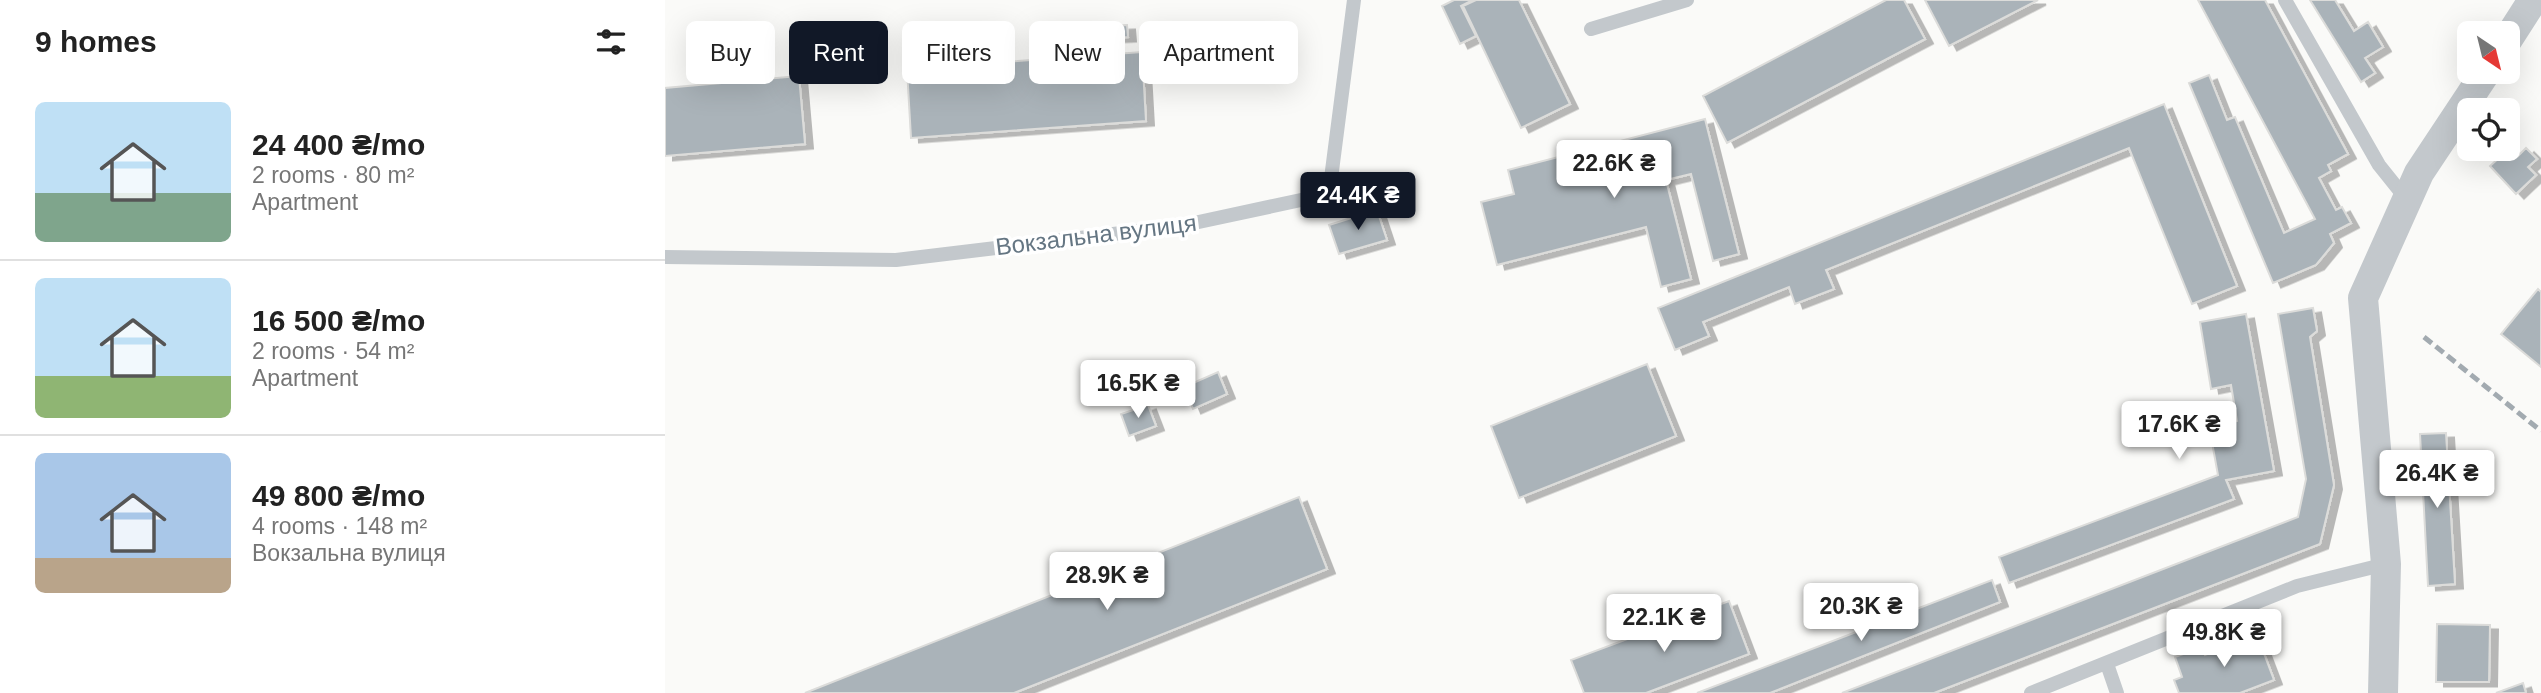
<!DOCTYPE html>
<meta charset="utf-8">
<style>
body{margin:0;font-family:Arial,sans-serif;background:#f2f2f2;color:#222;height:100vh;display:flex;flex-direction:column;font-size:26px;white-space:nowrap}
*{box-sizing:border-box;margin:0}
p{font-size:23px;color:#767676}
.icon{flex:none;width:38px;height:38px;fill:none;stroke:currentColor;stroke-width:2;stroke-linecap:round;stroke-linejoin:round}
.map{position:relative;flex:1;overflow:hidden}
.panel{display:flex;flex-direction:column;background:#fff;width:665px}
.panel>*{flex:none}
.hud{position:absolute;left:21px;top:21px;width:665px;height:63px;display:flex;gap:14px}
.needle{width:46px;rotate:145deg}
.buttons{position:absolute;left:1792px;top:21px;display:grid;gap:14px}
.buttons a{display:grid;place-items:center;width:63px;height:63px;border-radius:10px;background:#fff;box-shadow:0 7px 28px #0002;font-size:35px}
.price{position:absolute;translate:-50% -60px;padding:0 16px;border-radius:7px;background:#fff;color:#222;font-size:23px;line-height:46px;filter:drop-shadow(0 2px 4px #0008)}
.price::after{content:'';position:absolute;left:50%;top:42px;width:21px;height:16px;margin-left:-10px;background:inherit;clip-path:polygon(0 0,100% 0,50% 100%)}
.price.active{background:#111827;color:#fff}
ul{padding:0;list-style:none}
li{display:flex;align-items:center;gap:21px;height:175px;padding:0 35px}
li+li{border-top:2px solid #e0e0e0}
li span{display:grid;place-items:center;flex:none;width:196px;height:140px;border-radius:10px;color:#555}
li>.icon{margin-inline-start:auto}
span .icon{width:84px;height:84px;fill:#fffc;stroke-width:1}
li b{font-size:30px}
h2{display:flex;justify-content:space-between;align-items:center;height:84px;padding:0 35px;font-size:30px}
.chip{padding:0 24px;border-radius:10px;background:#fff;box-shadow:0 7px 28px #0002;font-size:24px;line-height:63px}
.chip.active{background:#111827;color:#fff}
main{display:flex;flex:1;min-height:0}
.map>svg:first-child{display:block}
.building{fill:#aab3b9;stroke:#dcdcda;stroke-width:2;filter:url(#shadow)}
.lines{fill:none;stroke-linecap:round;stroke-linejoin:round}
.service{stroke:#c3c8cc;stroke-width:14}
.minor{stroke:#c3c8cc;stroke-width:30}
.rail{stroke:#a2aab0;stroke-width:5;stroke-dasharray:10 5;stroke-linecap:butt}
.labels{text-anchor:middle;stroke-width:7;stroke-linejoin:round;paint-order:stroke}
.street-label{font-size:24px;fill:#657683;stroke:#fff}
</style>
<main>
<section class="panel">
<h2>9 homes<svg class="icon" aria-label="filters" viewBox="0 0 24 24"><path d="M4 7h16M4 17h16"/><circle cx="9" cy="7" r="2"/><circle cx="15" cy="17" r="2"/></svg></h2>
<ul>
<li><span style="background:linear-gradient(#bfe0f5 65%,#7fa58c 0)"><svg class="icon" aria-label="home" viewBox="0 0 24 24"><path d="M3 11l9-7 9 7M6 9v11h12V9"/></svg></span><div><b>24 400 ₴/mo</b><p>2 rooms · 80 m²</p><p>Apartment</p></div></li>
<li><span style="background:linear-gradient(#bfe0f5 70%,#8fb573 0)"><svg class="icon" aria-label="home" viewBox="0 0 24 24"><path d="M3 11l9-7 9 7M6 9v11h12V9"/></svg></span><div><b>16 500 ₴/mo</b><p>2 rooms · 54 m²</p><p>Apartment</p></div></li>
<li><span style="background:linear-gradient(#a9c7e8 75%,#b9a48a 0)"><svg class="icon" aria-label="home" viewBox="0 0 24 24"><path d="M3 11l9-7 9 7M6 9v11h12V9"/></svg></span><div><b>49 800 ₴/mo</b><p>4 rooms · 148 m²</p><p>Вокзальна вулиця</p></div></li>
</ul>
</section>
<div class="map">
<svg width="1876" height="693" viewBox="0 0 1876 693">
<defs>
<filter id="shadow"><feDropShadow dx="8" dy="4.5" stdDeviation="0" flood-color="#0004"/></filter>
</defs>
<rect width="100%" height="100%" fill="#fafaf8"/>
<path class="building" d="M789,0H808L796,6L811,36L795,44L777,6Z
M811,0H854L905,104L856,128L798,6Z
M1221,0H1239L1260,39L1062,143L1038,96Z
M1260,0H1373L1284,46Z
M1533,0H1600L1683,154L1663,165L1666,171L1654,178L1671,210L1677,207L1686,223L1665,234L1669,243L1651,265L1608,283L1524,83L1544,75L1562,120L1570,117L1619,233L1650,219Z
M1645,0H1670L1689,31L1703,22L1718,47L1700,58L1710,73L1696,82Z
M462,25L463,37L443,38L442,26Z
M477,52L481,121L246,138L242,69Z
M134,76L140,144L0,156V88Z
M1499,104L1572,286L1527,304L1464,148L1161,270L1169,289L1130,304L1124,287L1038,322L1044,336L1010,350L993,308Z
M1040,119L1074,254L1048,261L1026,174L1001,180L1026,279L996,287L981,227L832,265L816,202L849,194L843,170Z
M1845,148L1853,156L1861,148L1872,159L1863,167L1871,175L1851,194L1825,166Z
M712,210L722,240L674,254L664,225Z
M1873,289L1876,292V367L1836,334Z
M1648,308L1652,331L1645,337L1669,485L1655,544L1269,693H1177L1633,517L1641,479L1613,314Z
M1581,314L1609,471L1561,480L1569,499L1344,583L1334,557L1553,475L1544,426L1572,421L1566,385L1546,389L1535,322Z
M982,364L1011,436L854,498L826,426Z
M553,372L562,394L528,409L519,387Z
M483,405L491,426L464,436L456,414Z
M1781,433L1790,584L1763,586L1755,434Z
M634,497L662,569L349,693H140Z
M1327,580L1335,602L1105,693H1032Z
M1064,601L1084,654L981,693H919L906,660Z
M1772,624L1825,625L1824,682H1771Z
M1592,635L1609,680L1575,693H1514L1509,680L1517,677L1510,657L1537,647L1540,655Z
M1858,683L1861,693H1831Z"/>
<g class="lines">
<path class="service" d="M1620,0L1714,165L1742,200
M926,29L1022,0
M0,257L231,260L515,226L664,194L689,0
M1442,664L1452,693
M1366,693L1632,586L1721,564"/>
<path class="minor" d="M1843,39L1868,0
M1718,693L1721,564L1698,298L1754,173L1821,72"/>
<path class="rail" d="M1759,337L1876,431"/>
</g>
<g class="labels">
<g class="street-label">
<text transform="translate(431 235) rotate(-7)" y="8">Вокзальна вулиця</text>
</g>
</g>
</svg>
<div class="buttons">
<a><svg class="needle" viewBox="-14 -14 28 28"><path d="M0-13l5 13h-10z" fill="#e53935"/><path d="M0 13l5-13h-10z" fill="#767676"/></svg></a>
<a><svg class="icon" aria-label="locate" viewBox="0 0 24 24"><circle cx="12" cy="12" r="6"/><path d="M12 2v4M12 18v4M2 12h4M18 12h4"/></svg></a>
</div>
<b class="price" style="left:949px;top:200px">22.6K ₴</b>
<b class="price active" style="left:693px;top:232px">24.4K ₴</b>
<b class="price" style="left:473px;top:420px">16.5K ₴</b>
<b class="price" style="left:1514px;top:461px">17.6K ₴</b>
<b class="price" style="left:1772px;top:510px">26.4K ₴</b>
<b class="price" style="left:442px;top:612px">28.9K ₴</b>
<b class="price" style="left:1196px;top:643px">20.3K ₴</b>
<b class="price" style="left:999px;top:654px">22.1K ₴</b>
<b class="price" style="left:1559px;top:669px">49.8K ₴</b>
<div class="hud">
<a class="chip">Buy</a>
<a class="chip active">Rent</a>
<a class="chip">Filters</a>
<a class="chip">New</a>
<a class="chip">Apartment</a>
</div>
</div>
</main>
